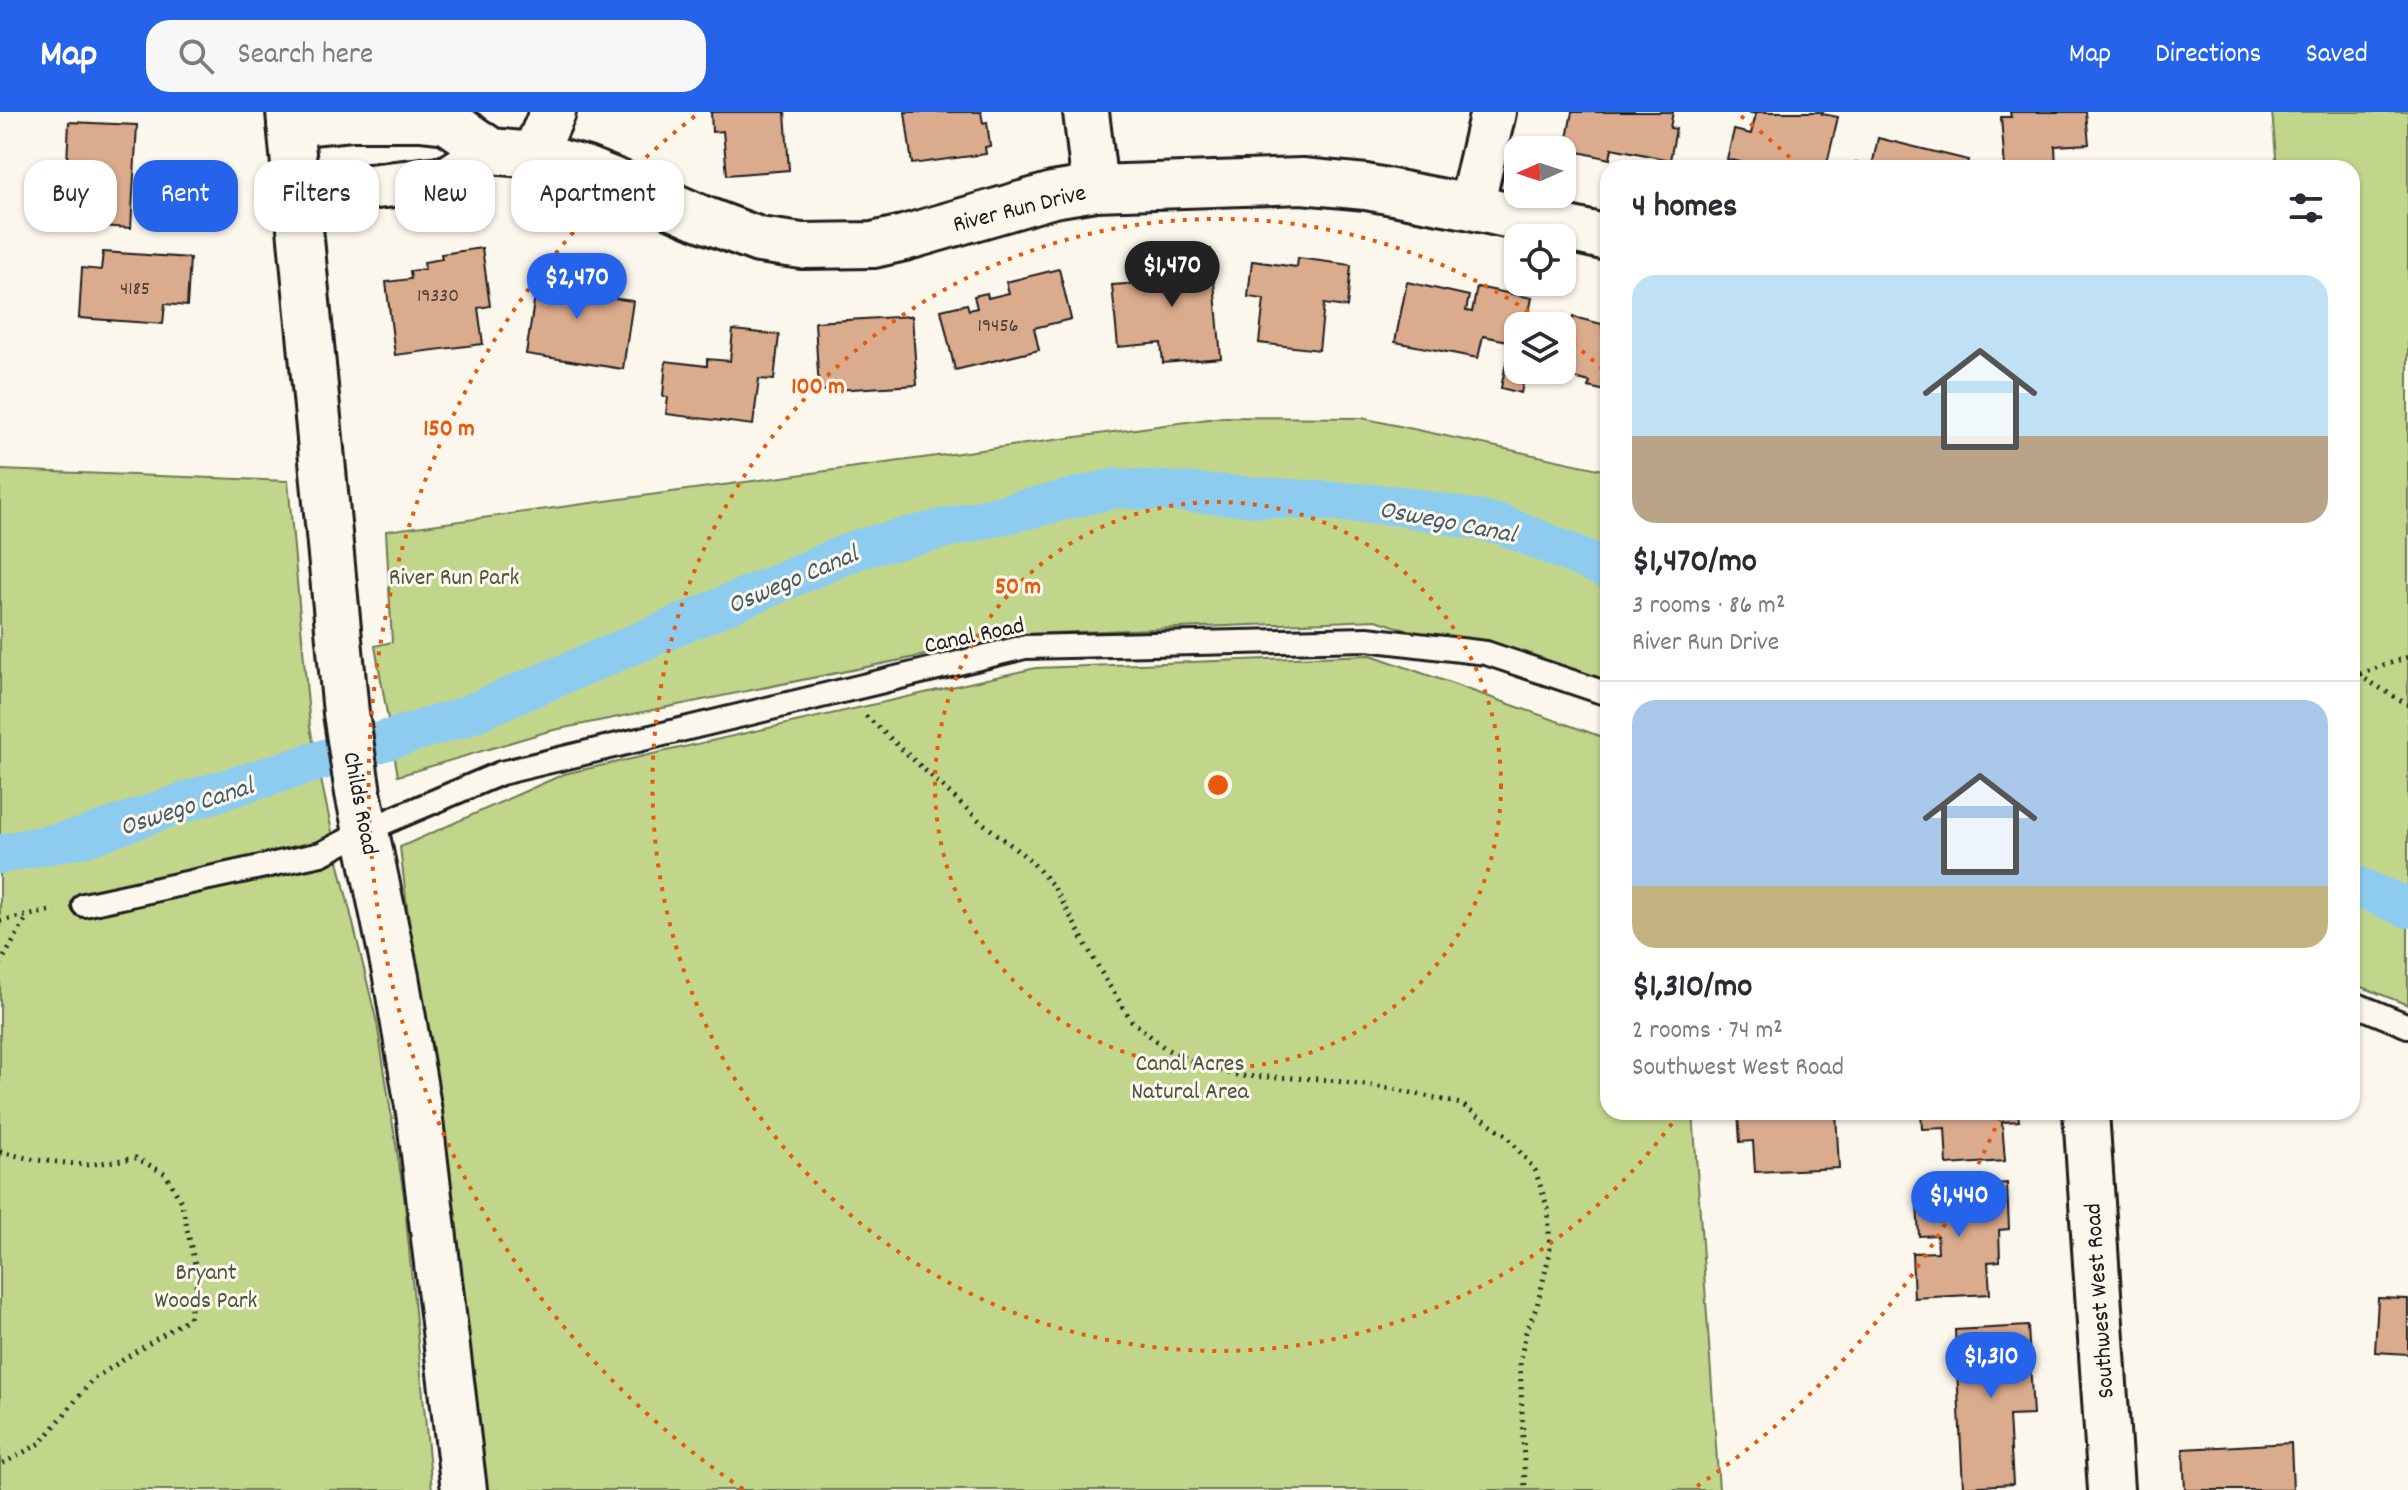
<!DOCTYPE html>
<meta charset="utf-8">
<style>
body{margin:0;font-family:Dekko,sans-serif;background:#f7f7f7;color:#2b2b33;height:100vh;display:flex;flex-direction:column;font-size:30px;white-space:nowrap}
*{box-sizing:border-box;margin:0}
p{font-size:26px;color:#7c7c81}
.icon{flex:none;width:44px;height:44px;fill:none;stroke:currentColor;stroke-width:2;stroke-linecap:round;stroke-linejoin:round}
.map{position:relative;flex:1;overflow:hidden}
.sheet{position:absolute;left:1600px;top:48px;width:760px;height:960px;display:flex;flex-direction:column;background:#fff;border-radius:24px;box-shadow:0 2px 6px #0004}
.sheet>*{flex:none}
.banner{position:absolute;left:24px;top:48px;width:760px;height:72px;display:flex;gap:16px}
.needle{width:52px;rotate:267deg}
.tools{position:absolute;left:1504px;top:24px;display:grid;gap:16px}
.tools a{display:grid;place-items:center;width:72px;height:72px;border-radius:16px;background:#fff;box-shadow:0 2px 6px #0004;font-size:40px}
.price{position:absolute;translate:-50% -68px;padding:0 18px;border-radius:28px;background:#2563eb;color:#fff;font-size:26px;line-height:52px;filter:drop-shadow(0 2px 4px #0008)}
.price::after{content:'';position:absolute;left:50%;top:48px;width:24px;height:18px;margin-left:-12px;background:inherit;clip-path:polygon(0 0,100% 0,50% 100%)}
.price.active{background:#222;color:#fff}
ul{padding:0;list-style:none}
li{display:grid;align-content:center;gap:16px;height:424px;padding:0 32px}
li+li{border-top:2px solid #e1e1e2}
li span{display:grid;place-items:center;height:248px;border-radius:24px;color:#555}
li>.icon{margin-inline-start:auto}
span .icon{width:144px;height:144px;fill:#fffc;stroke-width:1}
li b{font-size:34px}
h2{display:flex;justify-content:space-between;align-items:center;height:96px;padding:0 32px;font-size:34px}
.chip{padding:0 28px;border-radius:24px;background:#fff;box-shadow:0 2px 6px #0004;font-size:28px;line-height:72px}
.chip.active{background:#2563eb;color:#fff}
header{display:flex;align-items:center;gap:48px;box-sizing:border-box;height:112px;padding:0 40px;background:#2563eb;color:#fff}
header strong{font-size:38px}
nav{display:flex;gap:44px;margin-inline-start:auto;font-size:28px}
.search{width:560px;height:72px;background:#f7f7f7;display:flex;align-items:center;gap:20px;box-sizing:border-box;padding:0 28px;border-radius:24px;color:#7c7c81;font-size:30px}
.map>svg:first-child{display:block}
.green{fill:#c1d68b;stroke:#6e7954;stroke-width:2}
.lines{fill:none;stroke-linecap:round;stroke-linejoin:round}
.canal{stroke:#8eccef;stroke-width:40}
.building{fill:#dbab8d;stroke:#1c1c1c;stroke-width:2}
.lane-casing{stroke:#1c1c1c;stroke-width:28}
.street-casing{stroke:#1c1c1c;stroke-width:50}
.secondary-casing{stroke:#1c1c1c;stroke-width:50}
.path{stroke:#1c1c1c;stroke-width:5;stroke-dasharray:2 6;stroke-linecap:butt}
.lane{stroke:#fbf7ec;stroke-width:22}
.street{stroke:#fbf7ec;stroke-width:44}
.secondary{stroke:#fbf7ec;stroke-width:44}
.ring{fill:none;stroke:#e8590c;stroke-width:4;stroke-dasharray:4 8}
.labels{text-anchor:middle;stroke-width:6;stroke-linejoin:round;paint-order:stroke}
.number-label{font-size:20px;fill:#4c4038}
.street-label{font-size:24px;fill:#1c1c1c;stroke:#fbf7ec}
.park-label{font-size:24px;fill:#4e543d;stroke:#fbf7ec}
.water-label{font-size:26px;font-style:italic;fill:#445a66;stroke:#fbf7ec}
.centre{fill:#e8590c;stroke:#fbf7ec;stroke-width:4}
.ring-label{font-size:24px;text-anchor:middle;font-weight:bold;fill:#e8590c;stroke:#fbf7ec;stroke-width:6;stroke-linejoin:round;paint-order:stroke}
</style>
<header>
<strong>Map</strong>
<div class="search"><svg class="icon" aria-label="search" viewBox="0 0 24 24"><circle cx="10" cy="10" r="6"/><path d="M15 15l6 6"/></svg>Search here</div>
<nav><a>Map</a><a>Directions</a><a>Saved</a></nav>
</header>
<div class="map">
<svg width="2408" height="1378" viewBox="0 0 2408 1378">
<rect width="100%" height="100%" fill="#fbf7ec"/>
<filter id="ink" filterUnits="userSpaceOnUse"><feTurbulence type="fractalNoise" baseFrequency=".0125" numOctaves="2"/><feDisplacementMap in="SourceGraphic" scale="16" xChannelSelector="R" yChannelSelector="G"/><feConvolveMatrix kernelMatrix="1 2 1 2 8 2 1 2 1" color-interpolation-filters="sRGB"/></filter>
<g filter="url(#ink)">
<path class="green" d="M2272,0H2408V893L2352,871V56H2277Z
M1223,305L1362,306L1608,359V583L1376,508L1030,522L549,619L398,664L375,534L392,530L386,419Z
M0,358L288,369L310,615L339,753L377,911L404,1084L432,1378H0Z
M1371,543L1608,627V1000H1693L1719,1378H476L400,735L564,662L1036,556Z"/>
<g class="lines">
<path class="canal" d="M0,742L85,725L197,686L463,605L858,437L1116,376L1402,394L1503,413L1608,457
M2352,772L2408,796"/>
</g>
<path class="building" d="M711,0H785L789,58L727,63L723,19L712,20Z
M905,0H981L983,11L987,10L990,34L985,35L986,42L912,52Z
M1572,0H1673L1670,16L1676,17L1670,48L1612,36L1610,47L1565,37Z
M1747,0H1823L1822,2L1838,5L1826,56H1783L1784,51L1774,49L1772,56H1767L1727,47L1734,18L1751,22L1756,2Z
M2010,0H2086L2089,32L2055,34L2056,56H2005L2001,5H2011Z
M69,10L137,13L131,116L64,112Z
M1878,26L1968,48L1966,56H1854L1856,50L1872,54Z
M482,136L490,194L478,196L483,232L395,243L386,170L411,167L410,159L425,157L424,150L442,147L441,142Z
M1211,137L1221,246L1163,251L1161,231L1118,235L1112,173L1142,171L1141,162L1166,159L1165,140Z
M103,140L190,146L187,194L165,192L163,212L79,206L82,156L101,158Z
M1298,146L1351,153L1347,195L1324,192L1319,238L1259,231L1264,187L1248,185L1252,149L1297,155Z
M540,151L587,158L583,182L633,189L623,257L526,242Z
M1059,157L1071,207L1034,216L1039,238L955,258L941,198L967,192L969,198L977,196L974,184L987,181L988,186L1009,181L1006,170Z
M1407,170L1469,184L1466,199L1472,200L1477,175L1532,186L1526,214H1518V231L1483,224L1478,246L1395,230Z
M912,204L917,273L819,279L815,210Z
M1573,205L1602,212V216L1608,217V284L1605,283L1606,279L1588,275L1590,270L1565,264L1569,249L1564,248Z
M733,218L779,223L774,268L759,267L753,313L666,302L668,285L663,284L666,249L707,254V247L730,249Z
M1507,246L1518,248V258H1526L1521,281L1501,276Z
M1738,1000H1836L1839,1056L1755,1060L1753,1029L1740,1030Z
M1921,1000H2018L2019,1009L2002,1010L2005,1049L1947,1053L1945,1016L1922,1017Z
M2007,1071L2009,1117L1999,1118L2000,1149L1988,1150L1990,1182L1914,1186L1912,1141L1938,1140L1937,1123L1919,1124L1916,1077Z
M2378,1186L2408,1187V1242L2375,1240Z
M2028,1214L2033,1303L2009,1304L2013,1372L1963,1375L1955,1218Z
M2291,1331L2293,1378H2185L2183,1337Z"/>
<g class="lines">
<g class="lane-casing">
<path id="lane" d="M84,793L321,742L367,718L501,661L1025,535L1367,527L1486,541L1608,582
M2352,891L2408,914"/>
</g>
<g class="street-casing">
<path id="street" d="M1086,0L1095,76
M290,12L351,6H420L447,9L491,39L534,43L584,57L632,76L698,105L759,128L802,134L873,133L904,126L1053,83L1095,76L1302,69L1366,75L1471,95L1608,126
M534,43L553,0
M296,83L449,66L491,39
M1471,95L1493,0
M2086,1000L2111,1378"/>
</g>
<g class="secondary-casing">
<path id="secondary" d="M289,0L346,601L358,681L396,865L419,1000L464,1378"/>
</g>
<path class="path" d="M2352,559L2408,593
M2360,562L2408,545
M866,604L980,709L1030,748L1054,775L1105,867L1132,909L1166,937L1204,955L1241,964L1321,967L1394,977L1461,992L1505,1022L1535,1058L1548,1097L1550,1140L1537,1194L1526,1220L1520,1250L1525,1378
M0,809L55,798
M0,852L28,804
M0,1040L36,1048L87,1053L136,1046L166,1062L181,1090L198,1166L189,1206L93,1267L41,1331L0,1353"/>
<use href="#lane" class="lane"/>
<use href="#street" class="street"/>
<use href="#secondary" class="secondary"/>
</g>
</g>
<g class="ring">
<circle cx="1218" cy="673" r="283"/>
<path d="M1679 1002A566 566 0 1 1 1547 212M1563 224A566 566 0 0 1 1608 262"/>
<path d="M2000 1005A849 849 0 0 1 1693 1377M743 1377A849 849 0 0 1 695 4M1741 4A849 849 0 0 1 1797 52"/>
</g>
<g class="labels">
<g class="number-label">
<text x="135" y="182">4185</text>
<text x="438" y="189">19330</text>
<text x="998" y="219">19456</text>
</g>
<g class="street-label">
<text transform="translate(1019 95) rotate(-14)" y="8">River Run Drive</text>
<text transform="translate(974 522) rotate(-12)" y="8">Canal Road</text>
<text transform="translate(362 691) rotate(79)" y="8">Childs Road</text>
<text transform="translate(2098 1189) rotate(-94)" y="8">Southwest West Road</text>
</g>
<g class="park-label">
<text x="454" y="472">River Run Park</text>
<text x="1190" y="958">Canal Acres<tspan x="1190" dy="28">Natural Area</tspan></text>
<text x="206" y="1167">Bryant<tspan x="206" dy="28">Woods Park</tspan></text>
</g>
<g class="water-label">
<text transform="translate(1448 408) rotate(11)" y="9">Oswego Canal</text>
<text transform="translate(792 466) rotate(-23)" y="9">Oswego Canal</text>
<text transform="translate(186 693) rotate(-18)" y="9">Oswego Canal</text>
</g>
</g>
<circle cx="1218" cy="673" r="12" class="centre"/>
<g class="ring-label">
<text x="818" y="281">100 m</text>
<text x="449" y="323">150 m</text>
<text x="1018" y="481">50 m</text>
</g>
</svg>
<div class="tools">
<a><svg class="needle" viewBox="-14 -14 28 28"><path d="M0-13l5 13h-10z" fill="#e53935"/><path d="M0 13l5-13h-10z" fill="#7c7c81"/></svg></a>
<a><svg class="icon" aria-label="locate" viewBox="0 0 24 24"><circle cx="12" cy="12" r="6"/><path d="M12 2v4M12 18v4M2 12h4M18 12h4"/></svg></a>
<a><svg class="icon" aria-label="layers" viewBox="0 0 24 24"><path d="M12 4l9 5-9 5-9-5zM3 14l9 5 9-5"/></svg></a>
</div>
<b class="price active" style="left:1172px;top:197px">$1,470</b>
<b class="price" style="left:577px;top:209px">$2,470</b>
<b class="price" style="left:1959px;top:1127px">$1,440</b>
<b class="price" style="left:1991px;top:1288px">$1,310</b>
<div class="banner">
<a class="chip">Buy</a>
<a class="chip active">Rent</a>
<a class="chip">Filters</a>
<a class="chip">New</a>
<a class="chip">Apartment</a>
</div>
<section class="sheet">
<h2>4 homes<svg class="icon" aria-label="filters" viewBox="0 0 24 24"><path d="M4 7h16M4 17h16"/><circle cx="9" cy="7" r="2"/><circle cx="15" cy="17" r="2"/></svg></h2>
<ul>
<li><span style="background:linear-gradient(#bfe0f5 65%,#b9a48a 0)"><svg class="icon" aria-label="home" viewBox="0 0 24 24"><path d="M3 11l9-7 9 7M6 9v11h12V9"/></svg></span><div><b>$1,470/mo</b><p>3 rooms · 86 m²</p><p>River Run Drive</p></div></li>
<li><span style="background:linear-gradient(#a9c7e8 75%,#c2b280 0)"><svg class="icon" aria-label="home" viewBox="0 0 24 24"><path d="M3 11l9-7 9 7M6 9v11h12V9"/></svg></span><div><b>$1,310/mo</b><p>2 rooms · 74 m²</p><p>Southwest West Road</p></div></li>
</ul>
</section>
</div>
